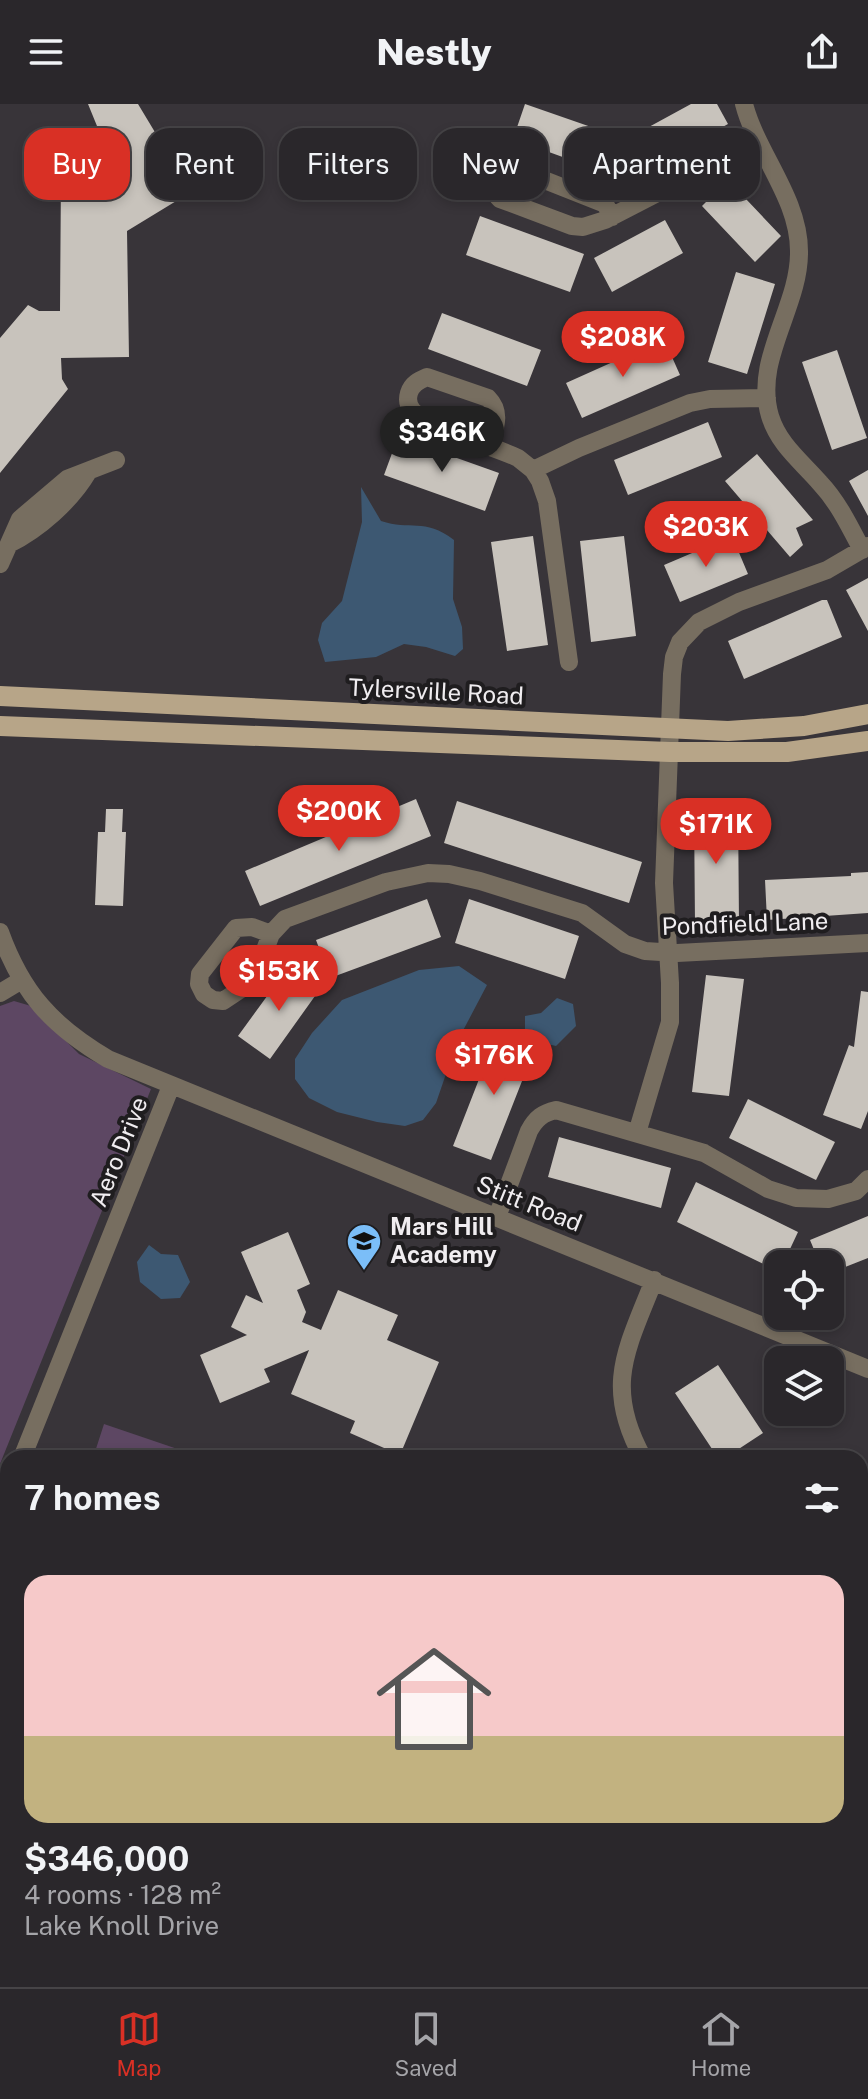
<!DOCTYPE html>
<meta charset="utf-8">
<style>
body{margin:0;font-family:"Public Sans",sans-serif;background:#322f33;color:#f1f3f6;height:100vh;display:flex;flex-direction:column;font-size:30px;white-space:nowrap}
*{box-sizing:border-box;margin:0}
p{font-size:26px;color:#a5a5a9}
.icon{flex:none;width:44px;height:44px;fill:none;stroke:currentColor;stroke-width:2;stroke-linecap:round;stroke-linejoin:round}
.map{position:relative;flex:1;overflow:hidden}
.side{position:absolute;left:0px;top:1346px;width:868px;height:538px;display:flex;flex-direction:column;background:#2a272b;border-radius:24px 24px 0 0;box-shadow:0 4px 12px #0003,0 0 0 2px #464447}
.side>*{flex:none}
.guide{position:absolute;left:24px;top:24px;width:820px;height:72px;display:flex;gap:16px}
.tools{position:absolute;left:764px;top:1146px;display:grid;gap:16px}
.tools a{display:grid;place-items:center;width:80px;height:80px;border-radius:16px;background:#2a272b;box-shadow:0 4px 12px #0003,0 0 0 2px #464447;font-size:40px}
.price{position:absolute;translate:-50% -68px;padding:0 18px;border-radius:28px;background:#d93025;color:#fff;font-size:26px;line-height:52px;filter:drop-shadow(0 2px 4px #0008)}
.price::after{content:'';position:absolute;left:50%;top:48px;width:24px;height:18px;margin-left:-12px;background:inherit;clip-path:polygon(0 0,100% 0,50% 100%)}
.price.on{background:#222;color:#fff}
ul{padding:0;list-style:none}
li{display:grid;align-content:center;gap:16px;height:424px;padding:0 24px}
li span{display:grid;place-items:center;height:248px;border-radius:24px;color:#555}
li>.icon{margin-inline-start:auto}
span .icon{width:144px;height:144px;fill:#fffc;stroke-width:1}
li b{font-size:34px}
h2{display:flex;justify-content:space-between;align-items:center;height:96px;padding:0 24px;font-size:34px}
.chip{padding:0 28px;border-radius:24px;background:#2a272b;box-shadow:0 4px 12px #0003,0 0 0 2px #464447;font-size:28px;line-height:72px}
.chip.on{background:#d93025;color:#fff}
header{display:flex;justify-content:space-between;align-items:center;height:104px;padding:0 24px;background:#2a272b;font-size:36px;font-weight:800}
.tabs{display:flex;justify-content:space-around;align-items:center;height:112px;border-top:2px solid #464447;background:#2a272b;font-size:22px;color:#a5a5a9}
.tabs a{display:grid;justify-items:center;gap:4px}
.tabs .on{color:#d93025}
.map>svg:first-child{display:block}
.green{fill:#5d4763}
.water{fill:#3d5872}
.building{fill:#c8c3bc}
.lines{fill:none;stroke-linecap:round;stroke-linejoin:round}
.minor{stroke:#776e60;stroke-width:18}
.major{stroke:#b7a588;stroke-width:20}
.labels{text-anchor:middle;stroke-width:8;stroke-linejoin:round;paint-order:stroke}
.street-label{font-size:24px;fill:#f0edf0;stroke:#1f1d1f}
.poi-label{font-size:24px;font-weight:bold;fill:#f0edf0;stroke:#1f1d1f;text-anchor:start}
</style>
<header><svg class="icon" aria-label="menu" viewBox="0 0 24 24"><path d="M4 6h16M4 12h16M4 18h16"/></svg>Nestly<svg class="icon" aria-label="share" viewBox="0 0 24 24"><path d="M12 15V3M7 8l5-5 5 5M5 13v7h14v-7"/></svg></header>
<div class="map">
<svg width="868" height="1883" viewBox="0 0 868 1883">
<rect width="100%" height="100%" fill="#383439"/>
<path class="green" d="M14,897L31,902L79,950L151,985L0,1360V902Z
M104,1320L204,1354H93Z"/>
<path class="water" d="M361,383L381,417C410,427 424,413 454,436L453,495L462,523L463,545L455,552L426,543L404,540L376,553L325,558L318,536L322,519L342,497L362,418Z
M459,862L487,881L457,938L436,999L423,1016L405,1022L377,1018L337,1008L309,994L295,975V955L312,929L342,896L419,866Z
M557,894L573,900L576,922L556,942L538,938L525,930V912L541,909Z
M149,1141L161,1150L178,1151L190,1178L180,1194L161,1195L140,1178L137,1158Z"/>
<path class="building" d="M88,0H138L191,88L127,127L129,253L61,254L62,275L68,285L0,369V234L28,201L39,207H60L61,67L72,63L87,49L94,52L97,22Z
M525,0L617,32L604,68L513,35Z
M691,0H717L728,20L642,68L625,36Z
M728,76L781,132L755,158L702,102Z
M480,112L584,150L570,188L466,151Z
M665,116L683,149L612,188L594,154Z
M736,168L775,180L747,270L708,258Z
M442,209L541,246L527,282L428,245Z
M664,235L680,271L582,314L566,279Z
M837,246L867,334L832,346L802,258Z
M708,318L722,353L628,391L614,356Z
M398,333L499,369L485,407L384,371Z
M757,350L813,416L796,424L803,441L790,453L725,377Z
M868,366V412L849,377Z
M533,432L548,541L507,547L491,438Z
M624,432L636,532L591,538L580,437Z
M732,432L748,470L680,498L664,461Z
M868,474V527L846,486Z
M822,496H827L842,533L744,575L728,537Z
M416,695L431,732L260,802L245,767Z
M457,697L642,758L629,799L444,739Z
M738,703L739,820L695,821L694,704Z
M106,705H123L122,728H126L123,802L95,801L98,728H105Z
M868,768V809L767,816L765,776L851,772V769Z
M427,795L441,833L330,874L316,836Z
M469,795L579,832L565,875L455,839Z
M289,862L320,885L270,955L238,932Z
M706,871L744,875L729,992L692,988Z
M861,887L868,888V1007L861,1025L823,1011L849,941L854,943Z
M497,929L535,944L491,1056L453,1042Z
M748,995L835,1038L816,1076L729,1034Z
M559,1033L671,1064L661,1104L548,1073Z
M696,1078L798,1128L783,1160H778V1167L677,1118Z
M868,1112V1154L830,1169V1160H820L810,1136Z
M288,1128L310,1180L297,1186L306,1208L302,1218L321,1226L338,1186L398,1211L387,1236L439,1258L400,1351L350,1329L355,1317L291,1290L309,1246L264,1265L270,1278L220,1299L200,1251L247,1231L231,1223L246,1191L263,1199L241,1148Z
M718,1261L763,1329L725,1354H718L675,1289Z"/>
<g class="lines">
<path class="minor" d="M744,0C757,50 799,94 799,147C800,203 753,255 770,312C779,341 801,357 820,379C838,398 850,423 862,446
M612,113L605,100L514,64H503L492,73V86L500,95L572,122L583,123L605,116L758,37
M490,342C495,324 502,308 488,294L427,273C418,277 412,280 409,289C407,296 408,302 413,307C432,328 490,340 518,354L533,366L540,377L547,397L569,558
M533,366L579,344L690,299L710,295L767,294
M9,440C39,425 71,397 88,368
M0,460L20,415L67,375L116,356
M0,828C22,889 52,922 108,955L868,1265
M271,830L252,823L236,824L200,870L199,880L204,890L213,896L223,897L241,885L260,859L271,830L285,815L386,778L428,769L449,770L480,777L582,809L625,840L645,847L677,849L868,839
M0,889L20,877
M637,1029L670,918V879L664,779L672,570L674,553L680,538L699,518L739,498L827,466L868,442
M497,1113L529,1027C536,1014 543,1009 556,1006L704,1049L768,1085L796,1094L828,1095L856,1087L868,1075
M22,1354L171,982
M643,1354C603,1282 627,1245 654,1176
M0,1409L8,1389
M860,1443L868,1441
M860,1650L868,1631
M497,1883L500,1876
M665,1883L667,1876
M814,1883L815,1876"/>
<path class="major" d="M0,592L728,627L804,622L868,610
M0,622L670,648H787L868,637"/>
</g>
<defs>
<g id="school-pin" transform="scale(1.8)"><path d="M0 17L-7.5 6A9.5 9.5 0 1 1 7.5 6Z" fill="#7bbef8" stroke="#1f1d1f"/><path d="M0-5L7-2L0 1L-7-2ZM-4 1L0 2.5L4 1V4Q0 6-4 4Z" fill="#111"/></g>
</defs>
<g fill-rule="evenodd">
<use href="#school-pin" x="364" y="1137"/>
</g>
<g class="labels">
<g class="street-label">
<text transform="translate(436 588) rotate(3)" y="8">Tylersville Road</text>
<text transform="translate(745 820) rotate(-2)" y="8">Pondfield Lane</text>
<text transform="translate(119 1048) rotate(-68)" y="8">Aero Drive</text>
<text transform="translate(529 1100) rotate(22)" y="8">Stitt Road</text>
</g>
<g class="poi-label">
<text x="390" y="1131">Mars Hill<tspan x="390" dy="28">Academy</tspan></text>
</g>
</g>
</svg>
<div class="tools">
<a><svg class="icon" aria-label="locate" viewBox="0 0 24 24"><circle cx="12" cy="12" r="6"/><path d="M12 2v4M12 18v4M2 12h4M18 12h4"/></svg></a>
<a><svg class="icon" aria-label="layers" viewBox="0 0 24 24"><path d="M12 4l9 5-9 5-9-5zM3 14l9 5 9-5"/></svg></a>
</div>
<b class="price" style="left:623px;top:275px">$208K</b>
<b class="price on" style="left:442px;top:370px">$346K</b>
<b class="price" style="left:706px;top:465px">$203K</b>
<b class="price" style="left:339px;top:749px">$200K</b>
<b class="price" style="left:716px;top:762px">$171K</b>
<b class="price" style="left:279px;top:909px">$153K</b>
<b class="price" style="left:494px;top:993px">$176K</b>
<div class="guide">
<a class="chip on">Buy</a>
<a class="chip">Rent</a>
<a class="chip">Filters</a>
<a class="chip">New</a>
<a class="chip">Apartment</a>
</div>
<section class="side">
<h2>7 homes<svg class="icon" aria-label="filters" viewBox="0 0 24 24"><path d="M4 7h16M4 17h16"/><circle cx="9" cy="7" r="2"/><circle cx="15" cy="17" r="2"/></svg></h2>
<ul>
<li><span style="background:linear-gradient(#f6c9c9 65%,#c2b280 0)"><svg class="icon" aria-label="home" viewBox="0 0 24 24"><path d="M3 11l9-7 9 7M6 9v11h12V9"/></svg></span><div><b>$346,000</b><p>4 rooms · 128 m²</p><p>Lake Knoll Drive</p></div></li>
</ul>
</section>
</div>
<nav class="tabs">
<a class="on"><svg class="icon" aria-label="map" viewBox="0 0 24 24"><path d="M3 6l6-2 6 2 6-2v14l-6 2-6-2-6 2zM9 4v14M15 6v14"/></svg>Map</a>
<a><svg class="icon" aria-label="saved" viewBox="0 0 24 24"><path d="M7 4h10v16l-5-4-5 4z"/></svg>Saved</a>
<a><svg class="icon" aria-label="home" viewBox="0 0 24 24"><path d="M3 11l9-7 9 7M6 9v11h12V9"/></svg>Home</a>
</nav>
